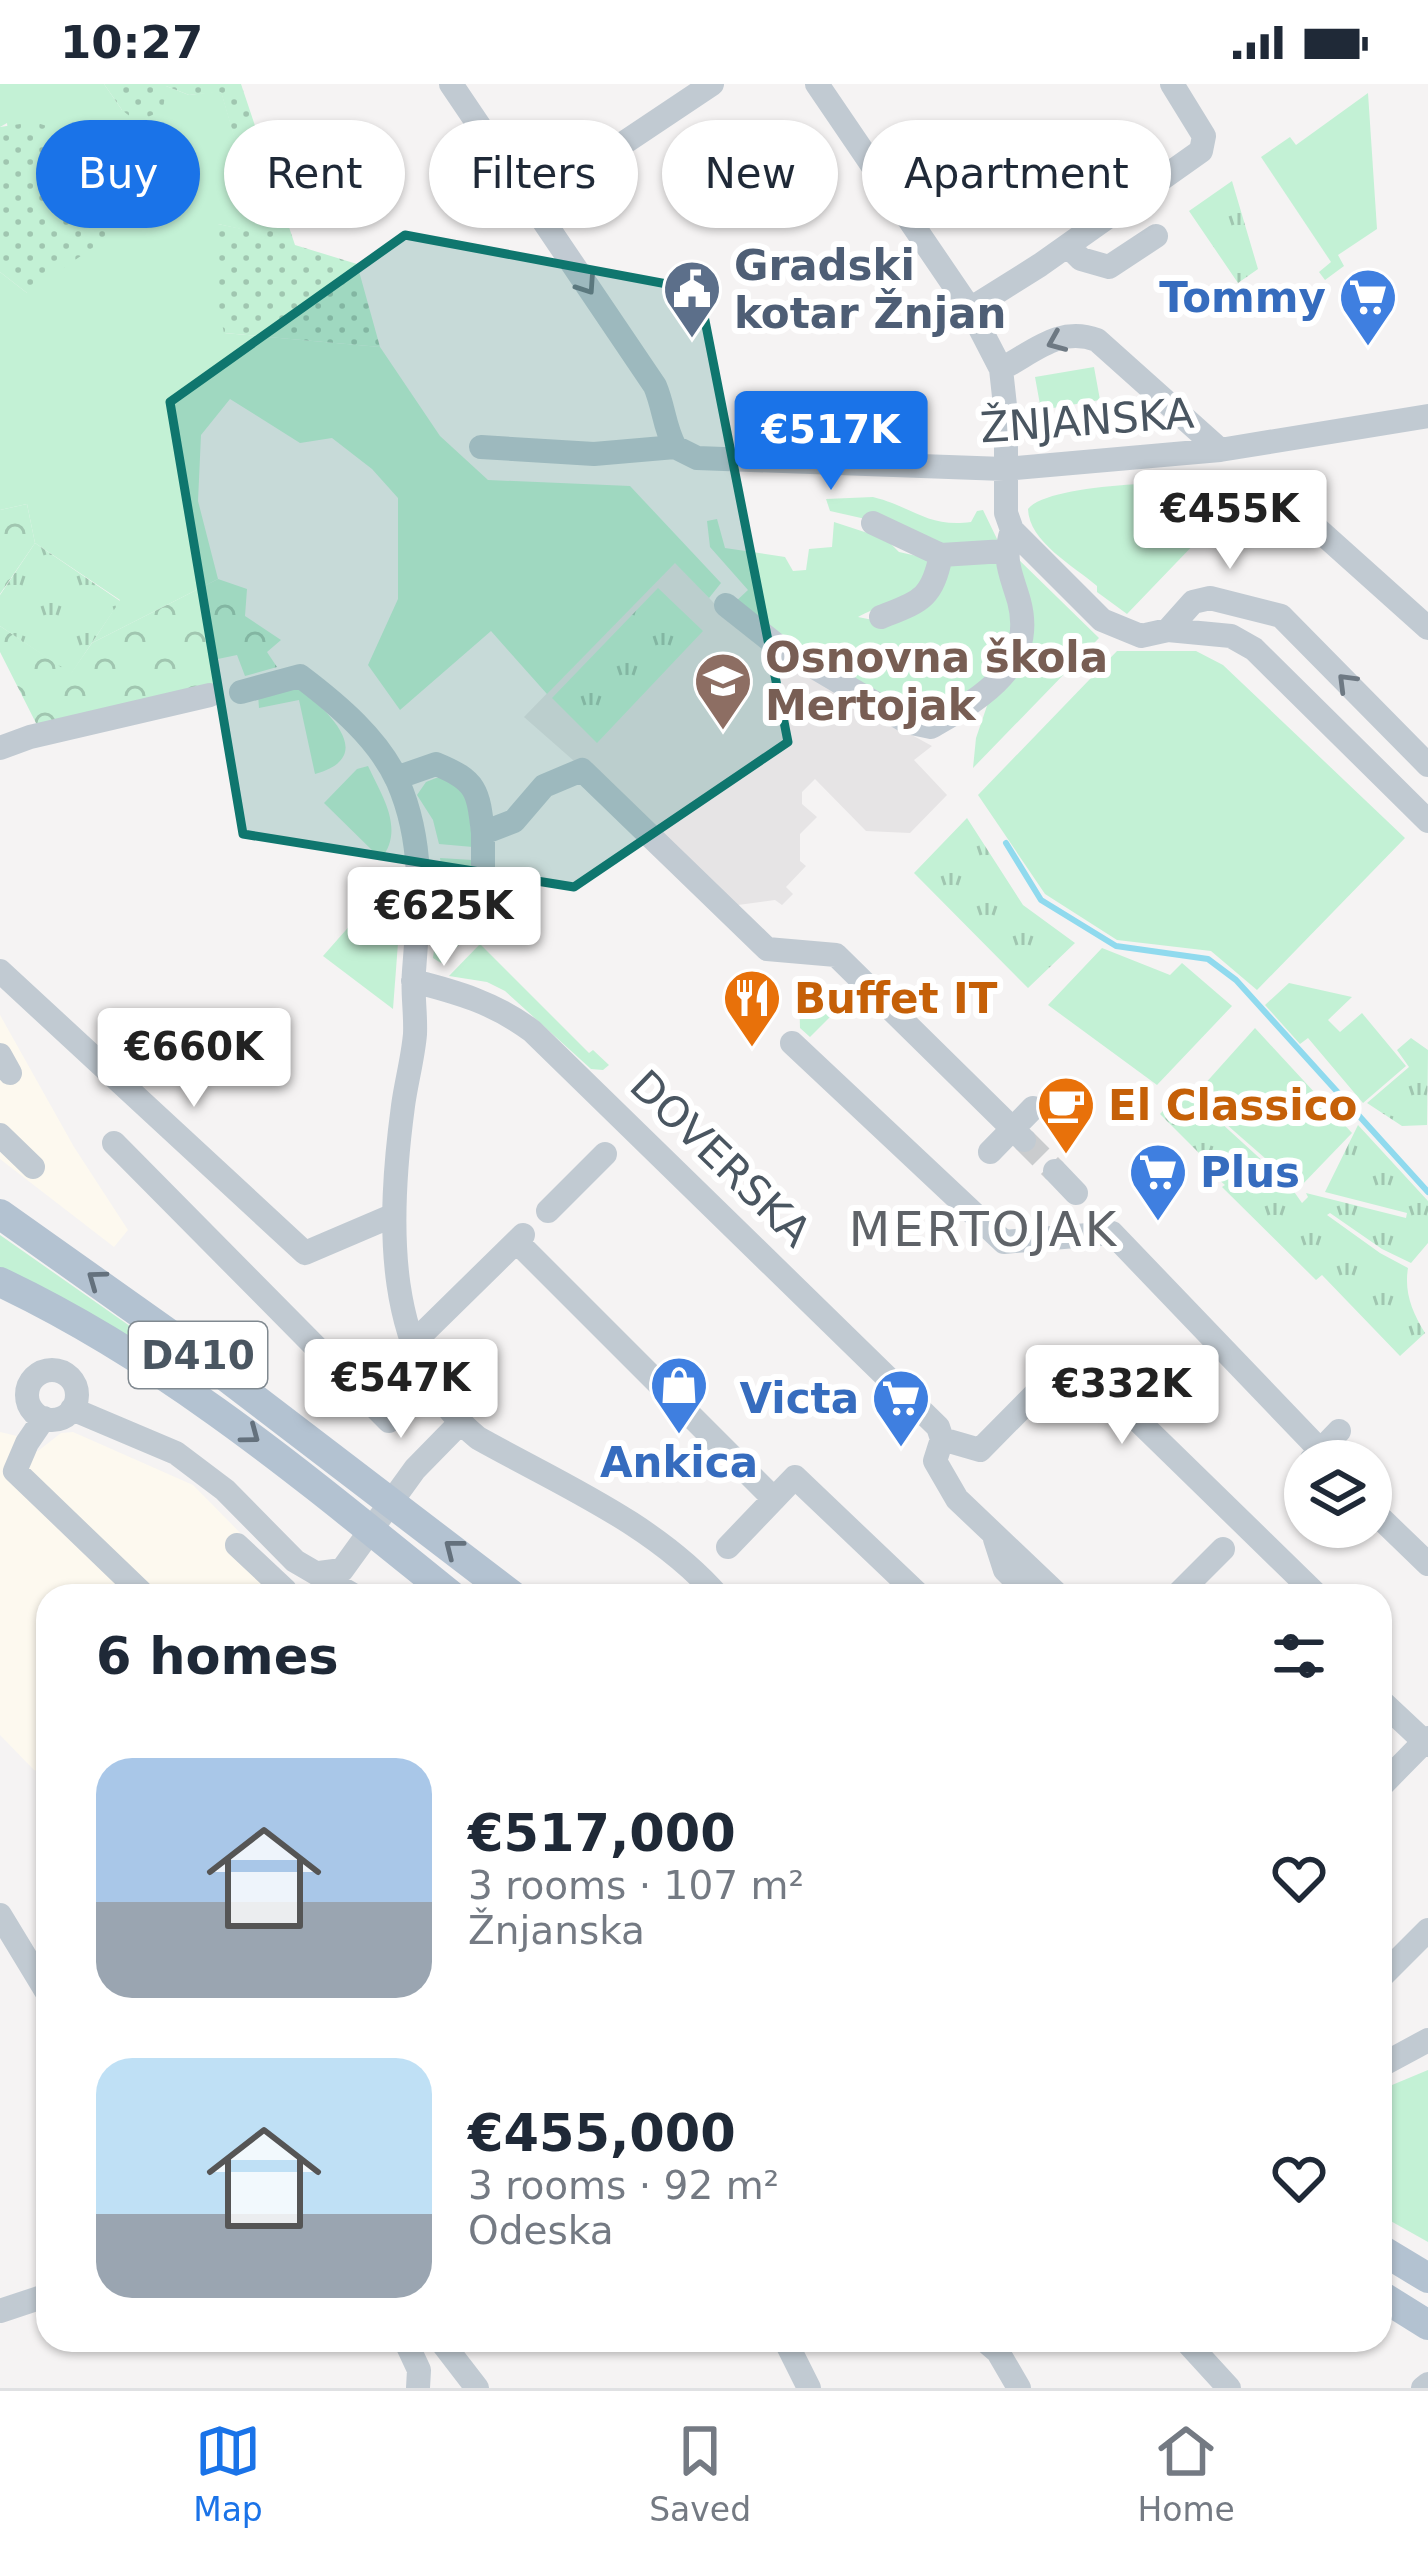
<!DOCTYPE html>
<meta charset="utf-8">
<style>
body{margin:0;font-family:"DejaVu Sans",sans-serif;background:#f2f2f3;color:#1f2937;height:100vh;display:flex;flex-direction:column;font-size:45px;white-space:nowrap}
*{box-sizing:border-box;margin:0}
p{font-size:39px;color:#747a83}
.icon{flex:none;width:66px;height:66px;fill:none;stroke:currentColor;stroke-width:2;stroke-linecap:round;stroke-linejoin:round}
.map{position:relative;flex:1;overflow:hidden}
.side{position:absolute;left:36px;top:1500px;width:1356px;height:768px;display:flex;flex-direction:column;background:#fff;border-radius:36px;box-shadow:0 3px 9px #0004}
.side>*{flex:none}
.top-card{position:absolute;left:36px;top:36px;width:1356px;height:108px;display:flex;gap:24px}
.fabs{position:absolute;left:1284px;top:1356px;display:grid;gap:24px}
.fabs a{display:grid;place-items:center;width:108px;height:108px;border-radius:50%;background:#fff;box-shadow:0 3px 9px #0004;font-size:60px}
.price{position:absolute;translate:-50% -102px;padding:0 27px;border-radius:12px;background:#fff;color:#222;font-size:39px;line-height:78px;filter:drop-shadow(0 3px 6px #0008)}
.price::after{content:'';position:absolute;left:50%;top:72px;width:36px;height:27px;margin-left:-18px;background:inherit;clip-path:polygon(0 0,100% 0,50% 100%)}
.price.selected{background:#1a73e8;color:#fff}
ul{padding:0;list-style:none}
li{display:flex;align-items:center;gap:36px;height:300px;padding:0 60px}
li span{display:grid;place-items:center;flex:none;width:336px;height:240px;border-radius:36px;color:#555}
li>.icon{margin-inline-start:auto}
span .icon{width:144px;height:144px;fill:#fffc;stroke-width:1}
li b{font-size:51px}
h2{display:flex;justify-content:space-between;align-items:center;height:144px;padding:0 60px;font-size:51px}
.tag{padding:0 42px;border-radius:54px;background:#fff;box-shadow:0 3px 9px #0004;font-size:42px;line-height:108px}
.tag.selected{background:#1a73e8;color:#fff}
.status{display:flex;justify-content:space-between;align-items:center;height:84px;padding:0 60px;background:#fff;direction:ltr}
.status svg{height:33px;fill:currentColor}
.tab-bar{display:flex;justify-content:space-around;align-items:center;height:168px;border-top:3px solid #e0e1e3;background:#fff;font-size:33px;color:#747a83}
.tab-bar a{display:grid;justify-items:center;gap:6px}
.tab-bar .selected{color:#1a73e8}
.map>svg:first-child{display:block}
.commercial{fill:#fdf9ef}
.education{fill:#e6e4e5}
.grass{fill:#c3f1d5}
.forest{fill:url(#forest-crowns)}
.park{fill:url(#park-tufts)}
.garden{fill:url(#garden-dots)}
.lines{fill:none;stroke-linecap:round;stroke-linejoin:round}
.stream{stroke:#90daee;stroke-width:6}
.minor-tunnel{stroke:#caccce;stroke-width:24;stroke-dasharray:24 12;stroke-linecap:butt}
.minor{stroke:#c1cad2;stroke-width:24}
.major{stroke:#b3c2d1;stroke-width:30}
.oneway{stroke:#6e7983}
.oneway2{stroke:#64717d}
.marked{fill:#0f766e;fill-opacity:0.2;stroke:#0f766e;stroke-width:9;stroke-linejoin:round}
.labels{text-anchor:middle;stroke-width:12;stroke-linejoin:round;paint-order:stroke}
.shield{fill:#fff;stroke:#808990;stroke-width:3}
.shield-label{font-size:39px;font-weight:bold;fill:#4a5661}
.service-label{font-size:42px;font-weight:bold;fill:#4e5e75;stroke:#fff;text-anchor:start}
.shop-label{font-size:42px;font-weight:bold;fill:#366cbe;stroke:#fff;text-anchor:end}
.street-label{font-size:42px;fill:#4a5661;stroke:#fff}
.education-label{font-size:42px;font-weight:bold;fill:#785e54;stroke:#fff;text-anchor:start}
.food-label{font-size:42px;font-weight:bold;fill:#c56008;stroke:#fff;text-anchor:start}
.quarter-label{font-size:48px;letter-spacing:3px;fill:#5f6368;stroke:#fff}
</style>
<div class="status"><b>10:27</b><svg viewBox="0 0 49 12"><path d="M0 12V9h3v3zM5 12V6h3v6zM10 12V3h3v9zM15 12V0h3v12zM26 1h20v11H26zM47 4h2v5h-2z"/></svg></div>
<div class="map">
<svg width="1428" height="2304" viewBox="0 0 1428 2304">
<defs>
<pattern id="forest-crowns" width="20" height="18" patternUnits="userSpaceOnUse" patternTransform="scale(3)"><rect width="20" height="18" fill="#c3f1d5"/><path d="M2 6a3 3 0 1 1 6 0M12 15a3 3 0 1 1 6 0" fill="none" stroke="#a0c6b0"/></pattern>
<pattern id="park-tufts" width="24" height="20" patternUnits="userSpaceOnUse" patternTransform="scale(3)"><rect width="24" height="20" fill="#c3f1d5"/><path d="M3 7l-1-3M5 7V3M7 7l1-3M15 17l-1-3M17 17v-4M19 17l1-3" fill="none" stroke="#a0c6b0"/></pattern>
<pattern id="garden-dots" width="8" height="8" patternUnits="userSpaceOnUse" patternTransform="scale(3)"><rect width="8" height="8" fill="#c3f1d5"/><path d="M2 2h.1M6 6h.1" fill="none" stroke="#a0c6b0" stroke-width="1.8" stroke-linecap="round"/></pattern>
</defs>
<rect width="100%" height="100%" fill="#f5f3f3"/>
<path class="commercial" d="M0,931L74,1063L128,1146L114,1163L0,1075Z
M0,1348L17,1352L38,1367L61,1349L73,1348L193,1401L260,1469L299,1503L329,1512H48V1691L34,1686L0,1651Z"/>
<path class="education" d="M675,478L729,535L846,615L932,662L914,676L947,711L910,749L866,747L815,695L802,708V720L817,733L800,750V777L806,782L786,803L793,810L782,821L775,816L738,821L524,633Z"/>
<path class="grass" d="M0,0H104L122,26L166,2L189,11L221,7L263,150L218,140L224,249L380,263L440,352L488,396L630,402L721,499L709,514L675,479L547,610L491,547L400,626L368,581L398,515V414L372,385L332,354L300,359L230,315L201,351L198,417L218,495L92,559L120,516L35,459L27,420L0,426V188L27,209L7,39L0,43Z
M1368,9L1377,145L1338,171L1344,182L1325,196L1319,188L1331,178L1261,73L1290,53L1296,61Z
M1094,283L1100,316L1041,326L1035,293Z
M1239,396L1248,404L1127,530L1097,508V502C1074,482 1029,458 1028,425C1051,397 1198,398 1239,396Z
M873,413C913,423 928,444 971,438L977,427L983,426L998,457L941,466L870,436L830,427L826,415Z
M717,435L725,464L785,473L793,487L806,486L809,465L832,463L834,438L886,455L899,468L935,476C925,526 895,512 858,533L883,538L930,516L952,477L996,473C1013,517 1025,578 979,611C964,621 946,630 930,639L908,634L778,558L732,521L748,506L710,463L707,437Z
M1013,470L1099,554L973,684L976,654L989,616L1014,585Z
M1117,567H1196L1223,581L1405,754L1257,906L1211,867L1117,856L1045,810L978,711Z
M294,601C324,623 381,672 315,690L299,616L259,624L258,611Z
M368,682C382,712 405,745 381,775L324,719L357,685Z
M436,694H447L467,713L473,763L439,760L433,736L417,711L426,698Z
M440,774L472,776L470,811L479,841L441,879L433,874L443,794Z
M390,796L402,806L393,925L323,872Z
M480,860L589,969L593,966L609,981L603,986L591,985L505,907L487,898L449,892Z
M1102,864L1170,891L1182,879L1232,922L1157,1001L1048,921Z
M1289,899L1352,913L1328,936L1340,948L1362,929L1406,982L1363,1019L1308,954L1300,960L1265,921Z
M799,905L854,909L810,953L800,944Z
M1255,944L1352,1049L1299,1104L1194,1012Z
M0,1151L194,1287L190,1292L0,1186Z
M1428,1986V2158L1380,2131V2006Z"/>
<path class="forest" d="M27,420L35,459L0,510V426Z
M218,495L247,505L245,532L281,556L267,568L277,583L245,592L237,571L213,576L217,599L38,643L0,568V542L71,589L92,559Z"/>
<path class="park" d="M1232,97L1258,185L1238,199L1189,127Z
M35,459L120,517L71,590L0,542V511Z
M658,504L703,547L597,659L552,614Z
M967,734L1023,821L1075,859L1028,904L914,789Z
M1411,954L1428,966L1427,1041L1402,1042L1367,1019L1409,983L1397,966Z
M1184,1005L1290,1102L1302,1119L1308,1113L1306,1109L1406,1134L1407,1129L1325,1108L1358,1041L1428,1117V1159L1411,1179L1382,1165L1330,1129L1327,1131L1380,1169L1408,1184C1404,1208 1412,1228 1425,1249L1400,1272L1322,1191L1316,1196L1222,1103L1225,1101L1218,1095L1221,1091L1160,1030Z"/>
<path class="garden" d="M104,0H241L295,161L357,180L380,263L224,249L215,207L218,140L262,149L221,8L189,11L166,2L163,26L137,38L122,26Z
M34,38L82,53L116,93L123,143L27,209L0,188V43Z"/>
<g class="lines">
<path class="stream" d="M1006,759L1041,816L1116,862L1208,875L1236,896L1428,1108"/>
<path class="minor-tunnel" d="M1024,1056L1055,1087"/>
<path class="minor" d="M451,0L655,302C664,323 664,343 675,363
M817,0L970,225L1001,285L1006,331V429L1012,446L1102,536L1141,552L1168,546L1193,518L1210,514L1281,532L1428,681
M531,121L712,0
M1068,162L1081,175L1109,183L1156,152
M970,225L1040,181L1201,67L1204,52L1172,0
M1001,285C1034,268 1059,242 1097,256L1220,366
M481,363L594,370L675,363
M675,363L697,374L1004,385L1220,366L1428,332
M1265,398L1428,544
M873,439L941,471L1005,467
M726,521L775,560L907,638L931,643C979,615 1037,584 1019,517C1011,489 1002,476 1012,446
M881,533C921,517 932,515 941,471
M1168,546L1231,552L1254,565L1428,737
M241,608L300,592C337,620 379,655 398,698C425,760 419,822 414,887C412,908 416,929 415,950C413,974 406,999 403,1022C388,1134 381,1275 478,1354C560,1400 655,1440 718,1512
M0,664L30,653L210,611
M396,694L436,680C477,697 478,706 483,749L514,737L544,702L582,686L767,865L836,871L1024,1056
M483,749V817L492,838
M0,887L305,1169L394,1131
M413,897C457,908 495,919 532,947L938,1343L942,1355L935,1377L957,1415L1059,1512
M792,959L1004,1158L1112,1149L1320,1366
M0,971L10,989
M0,1051L33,1083
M114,1059L389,1337
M990,1068L1033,1024
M1055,1087L1076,1109
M548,1127L605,1070
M517,1158L774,1415
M27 1311a25 25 0 1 1 50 0a25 25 0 1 1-50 0Z
M362,1309L523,1151
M72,1325L176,1369L225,1406L295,1477L355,1512
M44,1334L27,1359L15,1387L145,1512
M942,1355L980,1366L1060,1285L1081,1281L1318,1512
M1312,1375L1339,1347
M1371,1425L1428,1480
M995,1455L1005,1486L1031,1512
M237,1461L285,1506L280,1512
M728,1463L795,1393L920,1512
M319,1489L342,1486L415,1385L460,1339
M1176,1512L1223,1465
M1380,1616L1428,1661
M1380,1703L1428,1654
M0,1831L48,1910
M1380,1894L1428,1846
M1380,1982L1428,1956
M0,2227L48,2211
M405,2256L419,2286L418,2304
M440,2256L477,2304
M785,2256L809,2304
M984,2256L998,2268L1019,2304
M1185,2256L1229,2304
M1423,2304L1428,2300"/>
<path class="major" d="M0,1130L182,1259L513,1512
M0,1198C169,1278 308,1396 452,1512
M1380,2165L1428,2194
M1380,2211L1428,2241"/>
</g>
<defs><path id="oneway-chevron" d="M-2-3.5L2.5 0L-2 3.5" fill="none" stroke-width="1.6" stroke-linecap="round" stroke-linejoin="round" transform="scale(3)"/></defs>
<g class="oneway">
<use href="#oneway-chevron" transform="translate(587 202) rotate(56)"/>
<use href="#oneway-chevron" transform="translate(1056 258) rotate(157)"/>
<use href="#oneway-chevron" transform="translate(1346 598) rotate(-135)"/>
</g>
<g class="oneway2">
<use href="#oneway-chevron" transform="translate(96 1195) rotate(-144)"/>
<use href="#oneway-chevron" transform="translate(251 1351) rotate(37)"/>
<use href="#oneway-chevron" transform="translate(453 1464) rotate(-142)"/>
</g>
<path class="marked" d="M405,151L699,206L788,658L574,803L243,750L170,318Z"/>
<defs>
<g id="civic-pin" transform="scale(3)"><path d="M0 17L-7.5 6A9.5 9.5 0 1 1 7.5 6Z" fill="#5c6f8a" stroke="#fff"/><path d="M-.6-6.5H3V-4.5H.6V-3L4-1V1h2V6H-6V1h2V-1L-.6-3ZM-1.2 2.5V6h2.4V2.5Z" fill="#fff"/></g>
<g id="supermarket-pin" transform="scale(3)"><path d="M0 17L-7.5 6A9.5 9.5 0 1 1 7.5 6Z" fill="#3f7fe0" stroke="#fff"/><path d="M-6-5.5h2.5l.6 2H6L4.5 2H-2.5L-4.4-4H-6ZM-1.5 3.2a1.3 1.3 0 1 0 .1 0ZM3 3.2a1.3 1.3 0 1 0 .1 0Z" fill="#fff"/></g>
<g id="school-pin" transform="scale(3)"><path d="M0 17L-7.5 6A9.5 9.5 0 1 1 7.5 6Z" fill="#8d6e63" stroke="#fff"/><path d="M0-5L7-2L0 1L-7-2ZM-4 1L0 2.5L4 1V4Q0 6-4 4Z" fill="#fff"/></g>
<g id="restaurant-pin" transform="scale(3)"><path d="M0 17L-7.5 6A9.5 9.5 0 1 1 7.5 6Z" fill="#e8710a" stroke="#fff"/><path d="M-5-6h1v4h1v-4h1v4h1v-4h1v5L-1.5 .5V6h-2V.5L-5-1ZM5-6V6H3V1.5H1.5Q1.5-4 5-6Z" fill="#fff"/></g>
<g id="cafe-pin" transform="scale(3)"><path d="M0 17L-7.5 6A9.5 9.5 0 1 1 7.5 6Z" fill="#e8710a" stroke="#fff"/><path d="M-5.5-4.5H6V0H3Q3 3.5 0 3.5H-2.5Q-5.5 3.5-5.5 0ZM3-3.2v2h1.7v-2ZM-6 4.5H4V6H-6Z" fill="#fff"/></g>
<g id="shop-pin" transform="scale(3)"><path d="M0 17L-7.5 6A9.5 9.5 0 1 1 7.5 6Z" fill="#3f7fe0" stroke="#fff"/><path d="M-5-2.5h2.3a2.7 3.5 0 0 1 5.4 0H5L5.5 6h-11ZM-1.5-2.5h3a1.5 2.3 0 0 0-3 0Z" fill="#fff"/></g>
</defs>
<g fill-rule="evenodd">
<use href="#civic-pin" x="692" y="205"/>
<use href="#supermarket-pin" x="1368" y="213"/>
<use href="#school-pin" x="723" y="597"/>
<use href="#restaurant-pin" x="752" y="914"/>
<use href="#cafe-pin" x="1066" y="1021"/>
<use href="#supermarket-pin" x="1158" y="1088"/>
<use href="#shop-pin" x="679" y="1301"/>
<use href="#supermarket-pin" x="901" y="1314"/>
</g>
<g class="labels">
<rect class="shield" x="129" y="1238" width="138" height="66" rx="9"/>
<g class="shield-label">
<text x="198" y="1285">D410</text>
</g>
<g class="service-label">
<text x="734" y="196">Gradski<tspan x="734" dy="48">kotar Žnjan</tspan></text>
</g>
<g class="shop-label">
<text x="1326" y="228">Tommy</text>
<text x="1200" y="1103" text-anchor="start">Plus</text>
<text x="859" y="1329">Victa</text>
<text x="679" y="1393" text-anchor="middle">Ankica</text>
</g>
<g class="street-label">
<text transform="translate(1087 336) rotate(-4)" y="15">ŽNJANSKA</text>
<text transform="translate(721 1074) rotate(44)" y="15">DOVERSKA</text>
</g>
<g class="education-label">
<text x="765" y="588">Osnovna škola<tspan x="765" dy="48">Mertojak</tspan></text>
</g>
<g class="food-label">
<text x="794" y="929">Buffet IT</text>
<text x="1108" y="1036">El Classico</text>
</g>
<g class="quarter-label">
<text x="984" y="1162">MERTOJAK</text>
</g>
</g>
</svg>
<div class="fabs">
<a><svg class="icon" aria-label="layers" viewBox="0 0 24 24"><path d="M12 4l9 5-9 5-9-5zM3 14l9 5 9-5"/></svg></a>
</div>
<b class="price selected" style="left:831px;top:409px">€517K</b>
<b class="price" style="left:1230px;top:488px">€455K</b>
<b class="price" style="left:444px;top:885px">€625K</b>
<b class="price" style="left:194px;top:1026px">€660K</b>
<b class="price" style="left:401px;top:1357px">€547K</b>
<b class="price" style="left:1122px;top:1363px">€332K</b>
<div class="top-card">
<a class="tag selected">Buy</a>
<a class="tag">Rent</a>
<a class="tag">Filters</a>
<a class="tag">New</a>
<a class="tag">Apartment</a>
</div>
<section class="side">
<h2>6 homes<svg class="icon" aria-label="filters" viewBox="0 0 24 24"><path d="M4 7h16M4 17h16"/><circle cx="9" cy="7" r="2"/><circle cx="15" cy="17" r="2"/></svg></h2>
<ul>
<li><span style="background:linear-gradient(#a9c7e8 60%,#9aa5b1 0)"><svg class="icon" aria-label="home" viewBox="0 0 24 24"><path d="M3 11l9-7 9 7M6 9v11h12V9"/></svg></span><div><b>€517,000</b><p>3 rooms · 107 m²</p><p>Žnjanska</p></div><svg class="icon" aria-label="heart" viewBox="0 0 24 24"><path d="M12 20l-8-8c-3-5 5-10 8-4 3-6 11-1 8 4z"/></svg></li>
<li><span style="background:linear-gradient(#bfe0f5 65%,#9aa5b1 0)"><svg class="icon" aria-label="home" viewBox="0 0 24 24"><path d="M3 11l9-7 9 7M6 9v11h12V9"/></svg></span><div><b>€455,000</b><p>3 rooms · 92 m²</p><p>Odeska</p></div><svg class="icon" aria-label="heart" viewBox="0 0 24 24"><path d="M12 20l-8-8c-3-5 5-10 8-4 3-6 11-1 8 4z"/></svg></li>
</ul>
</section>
</div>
<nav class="tab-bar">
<a class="selected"><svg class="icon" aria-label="map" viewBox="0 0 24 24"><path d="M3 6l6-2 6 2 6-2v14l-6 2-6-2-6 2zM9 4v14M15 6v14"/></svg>Map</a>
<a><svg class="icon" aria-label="saved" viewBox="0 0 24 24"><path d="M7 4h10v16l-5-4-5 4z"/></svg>Saved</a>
<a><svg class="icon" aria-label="home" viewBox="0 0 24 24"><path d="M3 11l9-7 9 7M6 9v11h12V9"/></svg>Home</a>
</nav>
